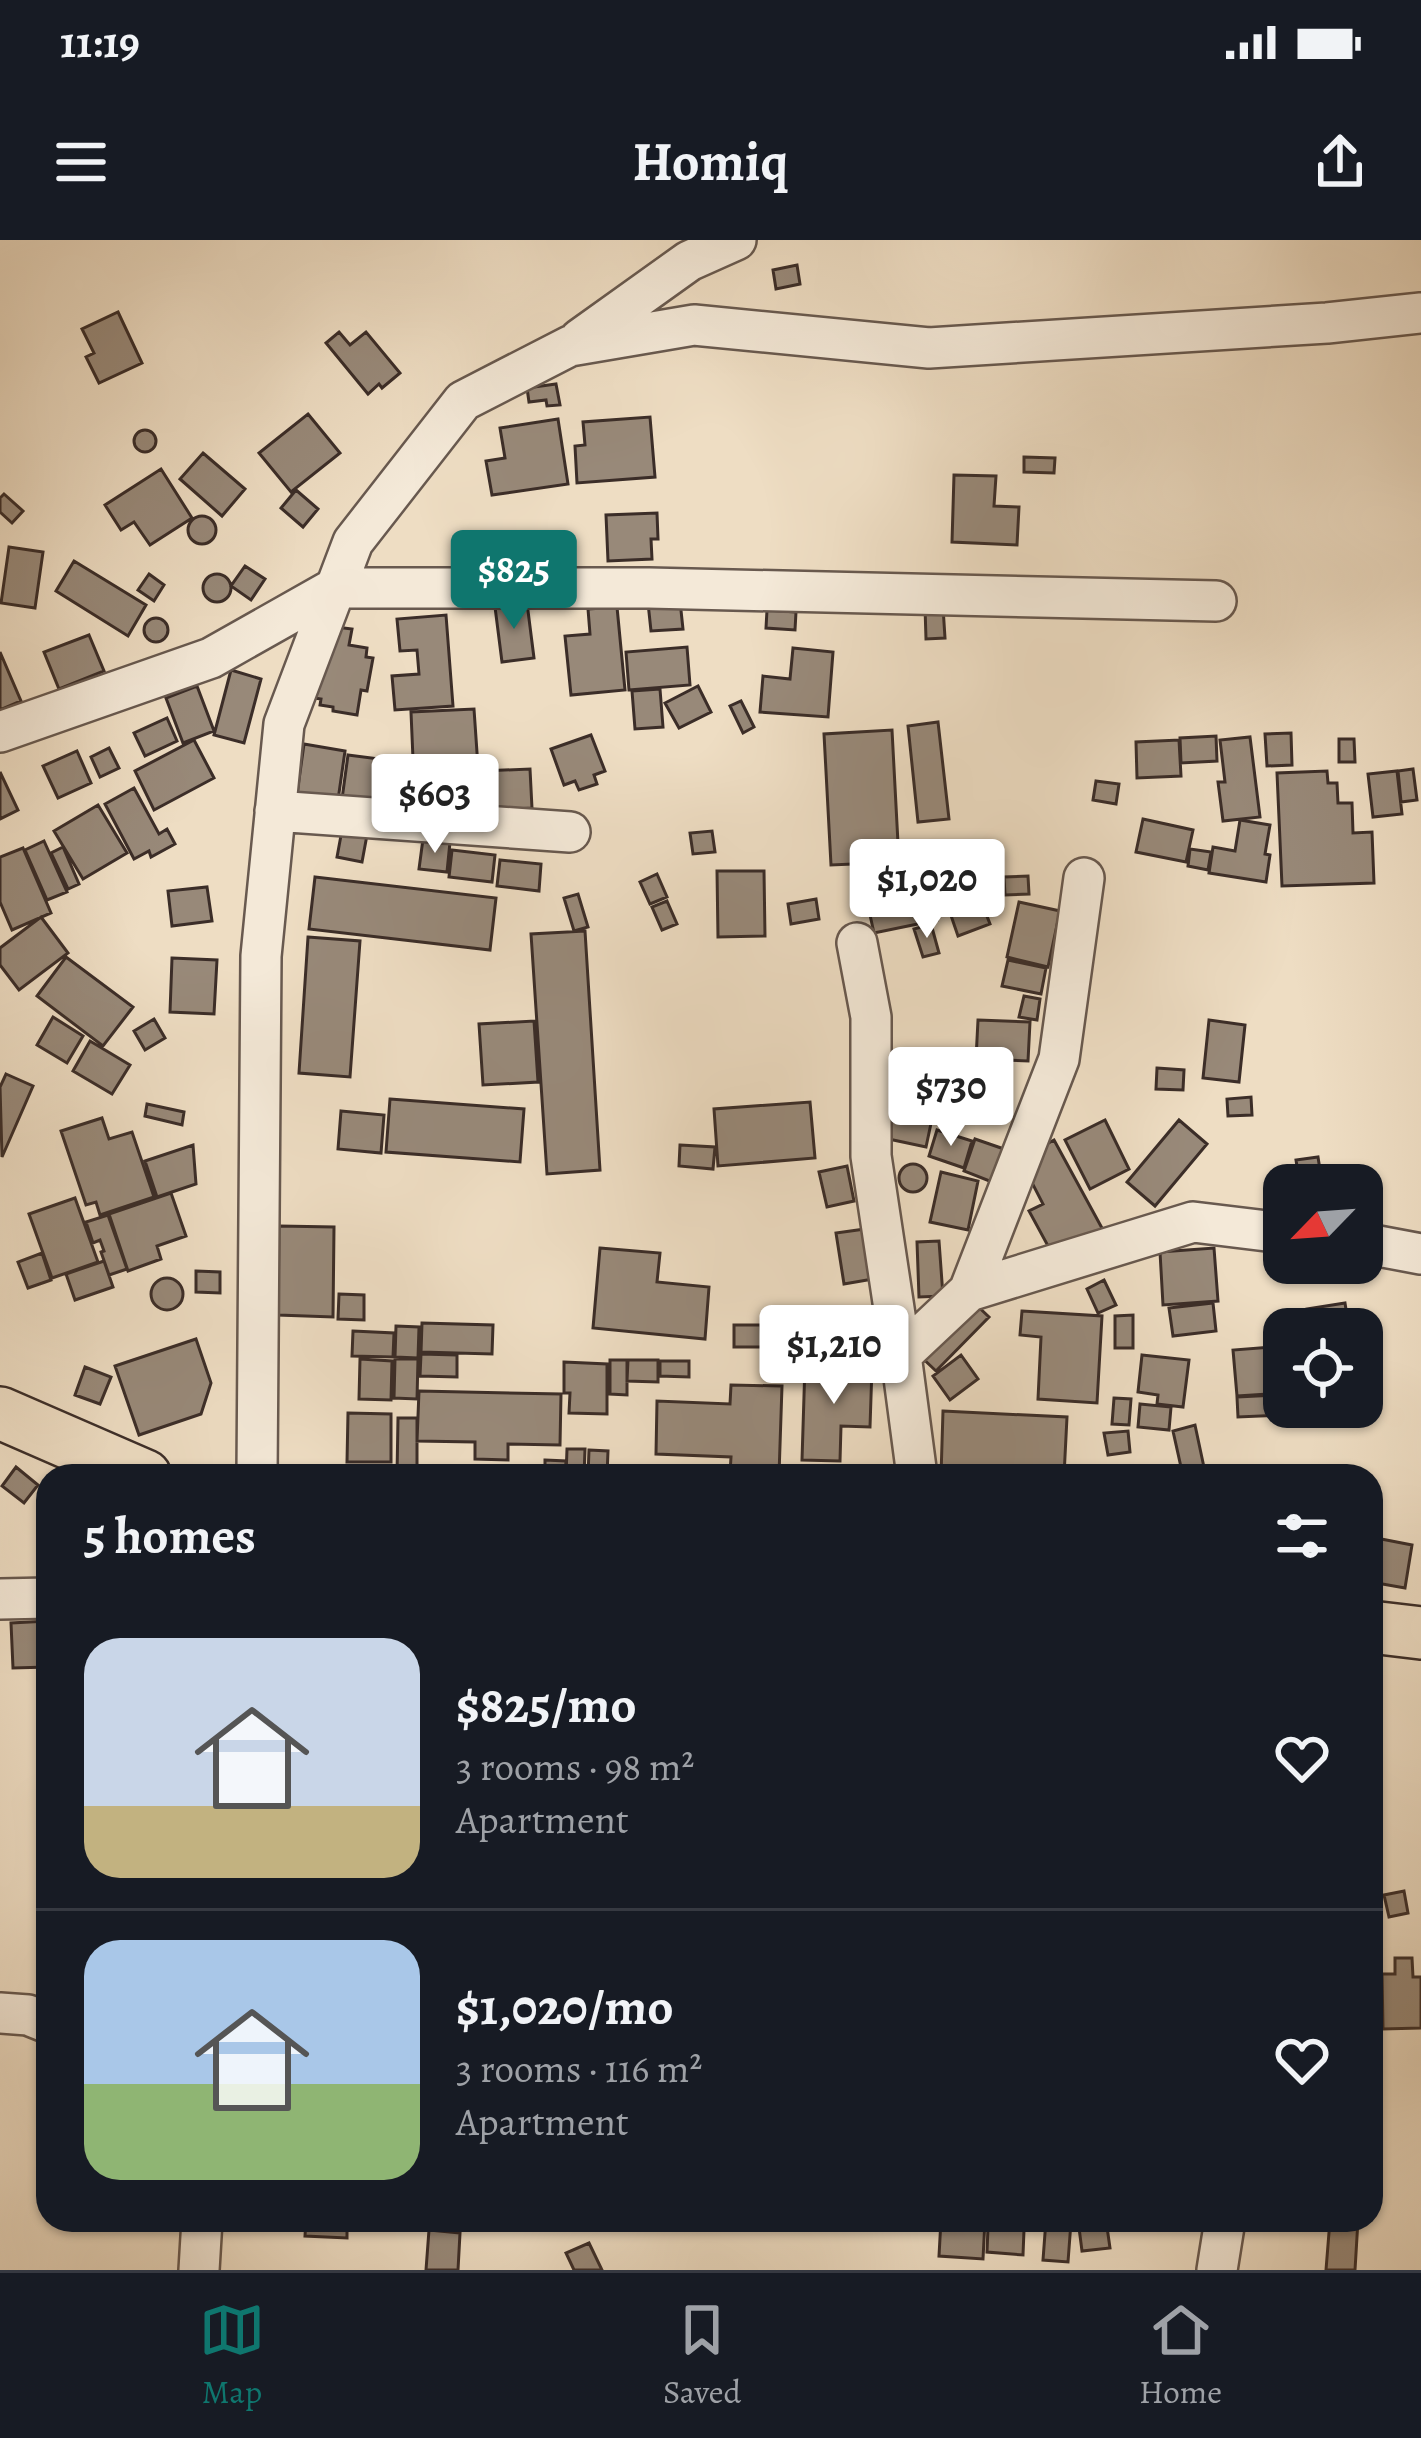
<!DOCTYPE html>
<meta charset="utf-8">
<style>
body{margin:0;font-family:Alegreya,serif;background:#20242c;color:#f1f3f6;height:100vh;display:flex;flex-direction:column;font-size:45px;white-space:nowrap}
*{box-sizing:border-box;margin:0}
p{font-size:39px;color:#9ea1a6}
.icon{flex:none;width:66px;height:66px;fill:none;stroke:currentColor;stroke-width:2;stroke-linecap:round;stroke-linejoin:round}
.map{position:relative;flex:1;overflow:hidden}
.details{position:absolute;left:36px;top:1224px;width:1347px;height:768px;display:flex;flex-direction:column;background:#171b24;border-radius:36px;box-shadow:0 3px 9px #0004}
.details>*{flex:none}
.needle{width:78px;rotate:245deg}
.buttons{position:absolute;left:1263px;top:924px;display:grid;gap:24px}
.buttons a{display:grid;place-items:center;width:120px;height:120px;border-radius:24px;background:#171b24;box-shadow:0 3px 9px #0004;font-size:60px}
.price{position:absolute;translate:-50% -102px;padding:0 27px;border-radius:12px;background:#fff;color:#222;font-size:39px;line-height:78px;filter:drop-shadow(0 3px 6px #0008)}
.price::after{content:'';position:absolute;left:50%;top:72px;width:36px;height:27px;margin-left:-18px;background:inherit;clip-path:polygon(0 0,100% 0,50% 100%)}
.price.current{background:#0f766e;color:#fff}
ul{padding:0;list-style:none}
li{display:flex;align-items:center;gap:36px;height:300px;padding:0 48px}
li+li{border-top:3px solid #363941}
li span{display:grid;place-items:center;flex:none;width:336px;height:240px;border-radius:36px;color:#555}
li>.icon{margin-inline-start:auto}
span .icon{width:144px;height:144px;fill:#fffc;stroke-width:1}
li b{font-size:51px}
h2{display:flex;justify-content:space-between;align-items:center;height:144px;padding:0 48px;font-size:51px}
.status{display:flex;justify-content:space-between;align-items:center;height:84px;padding:0 60px;background:#171b24;direction:ltr}
.status svg{height:33px;fill:currentColor}
header{display:flex;justify-content:space-between;align-items:center;height:156px;padding:0 48px;background:#171b24;font-size:54px;font-weight:600}
.menu{display:flex;justify-content:space-around;align-items:center;height:168px;border-top:3px solid #363941;background:#171b24;font-size:33px;color:#9ea1a6}
.menu a{display:grid;justify-items:center;gap:6px}
.menu .current{color:#0f766e}
.map>svg:first-child{display:block}
.building{fill:#988979;stroke:#3b2d28;stroke-width:3}
.lines{fill:none;stroke-linecap:round;stroke-linejoin:round}
.minor-casing{stroke:#68594f;stroke-width:44}
.major-casing{stroke:#3b2d28;stroke-width:56}
.minor{stroke:#f4e9d8;stroke-width:39}
.major{stroke:#eeddc3;stroke-width:51}
</style>
<div class="status"><b>11:19</b><svg viewBox="0 0 49 12"><path d="M0 12V9h3v3zM5 12V6h3v6zM10 12V3h3v9zM15 12V0h3v12zM26 1h20v11H26zM47 4h2v5h-2z"/></svg></div>
<header><svg class="icon" aria-label="menu" viewBox="0 0 24 24"><path d="M4 6h16M4 12h16M4 18h16"/></svg>Homiq<svg class="icon" aria-label="share" viewBox="0 0 24 24"><path d="M12 15V3M7 8l5-5 5 5M5 13v7h14v-7"/></svg></header>
<div class="map">
<svg width="1421" height="2030" viewBox="0 0 1421 2030">
<rect width="100%" height="100%" fill="#eeddc3"/>
<filter id="stains"><feTurbulence type="fractalNoise" baseFrequency=".00167" numOctaves="4"/><feColorMatrix values="0 0 0 0 .2 0 0 0 0 .09 0 0 0 0 .02 0 0 0 .5 -.17"/></filter>
<radialGradient id="worn" r=".72"><stop offset=".6" stop-color="#630" stop-opacity="0"/><stop offset="1" stop-color="#630" stop-opacity=".3"/></radialGradient>
<path class="building" d="M797,25L800,44L776,49L773,30Z
M118,72L142,123L99,143L86,117L94,113L82,89Z
M339,92L350,105L366,92L400,133L382,148L379,144L368,154L326,103Z
M556,144L560,165L547,166L546,160L529,162L527,148Z
M308,174L340,213L291,252L259,213Z
M650,177L655,237L577,243L575,206L585,205L583,182Z
M558,179L568,244L492,255L486,221L505,218L500,188Z
M134 201a11 11 0 1 1 22 0a11 11 0 1 1-22 0Z
M203,213L245,249L222,276L180,239Z
M1024,217L1055,218L1054,233L1024,232Z
M161,229L192,278L150,305L134,282L121,290L105,265Z
M954,235L996,236L994,266L1019,267L1017,305L952,302Z
M296,250L318,269L303,287L281,268Z
M4,254L23,271L12,283L0,272V258Z
M657,273L658,299H651L652,319L608,321L606,275Z
M188 290a14 14 0 1 1 28 0a14 14 0 1 1-28 0Z
M9,307L43,312L35,368L1,363Z
M74,321L146,365L128,396L56,351Z
M245,326L265,339L251,360L231,346Z
M149,334L164,345L154,361L138,350Z
M203 348a14 14 0 1 1 28 0a14 14 0 1 1-28 0Z
M680,361L683,389L651,391L648,363Z
M527,363L534,418L502,422L495,367Z
M617,367L625,450L571,455L565,396L590,394L588,369Z
M925,367H943L945,398L926,399Z
M767,370L796,372L795,390L766,388Z
M446,375L453,466L395,470L392,436L419,434L417,410L400,411L397,379Z
M144 390a12 12 0 1 1 24 0a12 12 0 1 1-24 0Z
M336,387L352,389L349,405L367,408L366,417L373,418L367,451L361,450L357,475L333,471V467L320,465L321,459L314,458L318,435L323,436L329,402Z
M89,395L104,431L59,449L44,412Z
M687,407L690,445L629,450L626,412Z
M793,408L833,412L828,477L760,472L763,436L790,439Z
M0,412L21,461L0,470Z
M231,430L261,439L244,503L214,495Z
M197,446L214,491L183,503L166,458Z
M698,446L711,472L679,488L665,463Z
M660,449L663,487L635,489L632,451Z
M741,461L754,487L743,493L730,466Z
M474,469L480,556L435,559L432,518L413,519L411,472Z
M167,478L177,501L145,516L134,493Z
M938,482L949,579L918,582L908,486Z
M892,490L899,622L831,625L824,494Z
M1291,493L1292,525L1267,526L1265,494Z
M591,495L605,531L594,535L597,544L579,550L575,541L564,545L551,509Z
M1216,496L1217,521L1181,523L1180,498Z
M1250,497L1260,577L1223,581L1218,542H1225L1220,500Z
M1339,499H1354L1355,522H1339Z
M194,500L214,538L154,570L135,531Z
M1179,500L1181,536L1137,538L1136,502Z
M304,504L345,511L338,560L297,554Z
M109,508L119,528L100,537L91,517Z
M77,511L91,543L58,558L43,526Z
M348,515L387,520L384,541L397,543L394,566L342,559Z
M530,529L532,568L484,571L482,531Z
M1413,529L1417,560L1401,562L1398,531Z
M402,531L423,532L420,569L400,567Z
M1327,531L1328,543H1337L1338,563H1352L1353,593L1372,592L1374,643L1282,646L1277,533Z
M1397,531L1402,574L1373,577L1368,534Z
M0,532L18,570L0,579Z
M1096,541L1119,544L1116,564L1093,560Z
M134,548L159,594L167,589L175,604L151,617L149,611L134,619L105,564Z
M98,565L127,613L83,639L54,591Z
M1143,579L1193,590L1186,622L1136,612Z
M1240,580L1270,585L1265,614L1270,615L1266,642L1209,633L1213,607L1235,611Z
M342,590L367,595L362,622L337,617Z
M712,591L715,612L693,614L690,593Z
M423,599L450,602L447,632L419,629Z
M44,601L67,652L47,660L25,610Z
M949,602L962,639L935,648L923,611Z
M63,607L79,644L68,649L51,613Z
M23,608L51,673L12,690L0,662V617Z
M1190,609L1211,612L1208,630L1188,626Z
M452,610L495,615L492,642L449,637Z
M923,619L930,647L874,662L866,634Z
M500,620L541,624L539,651L497,646Z
M717,631H764L765,696L718,697Z
M657,634L667,657L650,664L640,642Z
M1028,636L1029,654L1005,655L1004,637Z
M315,637L496,658L490,710L309,689Z
M992,640L1001,665L985,671L990,684L958,696L945,658Z
M207,647L212,681L172,686L168,651Z
M931,653L937,680L874,693L868,666Z
M578,654L588,687L574,691L564,658Z
M816,659L819,679L791,684L788,664Z
M667,661L677,684L662,690L652,667Z
M1019,662L1060,671L1048,727L1007,717Z
M41,677L68,713L19,750L0,725V708Z
M931,684L939,713L923,717L914,689Z
M585,691L600,930L547,934L531,694Z
M308,697L360,701L350,837L299,833Z
M66,717L133,767L103,806L37,756Z
M172,718L217,720L214,774L170,772Z
M1008,720L1046,728L1041,754L1002,746Z
M1024,756L1040,759L1037,780L1019,777Z
M53,777L83,796L67,823L37,805Z
M154,779L165,798L145,810L134,791Z
M978,780L1030,782L1028,821L976,819Z
M1209,780L1245,785L1239,842L1203,838Z
M534,781L538,842L483,845L479,784Z
M90,801L130,825L112,854L73,831Z
M1157,828L1184,830L1183,850L1156,849Z
M898,832L940,841L926,907L884,898Z
M6,834L33,846L2,917L0,847Z
M950 866a13 13 0 1 1 26 0a13 13 0 1 1-26 0Z
M1251,857L1252,875L1228,876L1227,859Z
M390,859L524,869L520,922L386,912Z
M810,862L815,918L718,926L714,869Z
M147,864L184,872L182,885L145,876Z
M341,871L384,875L381,913L338,909Z
M102,878L109,899L132,892L154,957L100,975L96,962L86,965L61,891Z
M1105,880L1129,929L1090,949L1065,900Z
M1179,880L1207,904L1155,966L1127,942Z
M937,890L972,901L964,928L929,916Z
M975,899L1004,909L992,942L964,931Z
M1054,900L1103,990L1054,1017L1029,971L1043,964L1027,933L1029,914Z
M193,905L196,944L157,957L145,921Z
M680,905L715,907L713,929L679,926Z
M1318,917L1322,943L1300,945L1296,920Z
M899 938a14 14 0 1 1 28 0a14 14 0 1 1-28 0Z
M847,926L854,961L827,967L819,932Z
M941,932L978,941L968,990L930,982Z
M171,953L186,996L157,1006L161,1019L128,1031L109,974Z
M75,958L98,1022L52,1038L29,974Z
M108,975L127,1029L109,1035L101,1012L104,1011L100,1000L93,1003L86,982Z
M279,986L334,987L333,1077L278,1075Z
M865,989L873,1039L844,1044L836,993Z
M939,1001L943,1056L919,1057L917,1002Z
M600,1008L660,1013L657,1042L709,1047L705,1099L593,1088Z
M1214,1008L1218,1061L1163,1065L1160,1012Z
M42,1013L51,1040L28,1048L18,1022Z
M104,1021L113,1047L75,1060L66,1034Z
M196,1031L220,1032V1053L196,1052Z
M151 1054a16 16 0 1 1 32 0a16 16 0 1 1-32 0Z
M1104,1040L1116,1065L1098,1073L1087,1049Z
M339,1054L364,1055V1080L338,1079Z
M969,1058L989,1077L936,1131L916,1112Z
M1213,1063L1216,1091L1173,1096L1169,1068Z
M1345,1063L1349,1089H1311L1307,1069Z
M1022,1071L1102,1076L1097,1163L1038,1159L1041,1097L1020,1095Z
M1133,1075V1108H1115V1076Z
M422,1083L493,1085L492,1114L421,1112Z
M734,1085H761L762,1107H734Z
M396,1086L419,1087L418,1118L395,1117Z
M353,1091L394,1093L393,1117L352,1116Z
M196,1099L211,1143L201,1174L139,1195L115,1126Z
M1283,1106L1284,1153L1237,1156L1233,1110Z
M421,1114L457,1115V1137L420,1136Z
M961,1115L978,1139L950,1160L933,1136Z
M1142,1115L1189,1120L1183,1167L1157,1164L1158,1155L1138,1152Z
M360,1119L392,1121L391,1160L359,1159Z
M395,1119H418L417,1159L394,1158Z
M610,1120H627V1155L610,1154Z
M628,1120H658V1142L627,1141Z
M660,1121H689V1137L660,1136Z
M564,1122L607,1124V1174L569,1173L570,1153H564Z
M805,1124L872,1127L870,1187L841,1186L840,1221L802,1220Z
M85,1127L111,1137L100,1164L75,1155Z
M731,1145L782,1146L779,1235L730,1233L731,1217L656,1214L657,1161L730,1164Z
M419,1151L561,1154L560,1205L508,1204V1220L475,1219V1202L417,1201Z
M1280,1155L1281,1175L1238,1177L1237,1157Z
M1114,1158L1131,1159L1129,1185L1112,1184Z
M1140,1164L1171,1167L1169,1190L1138,1187Z
M943,1171L1067,1177L1064,1236H941Z
M348,1173L391,1174V1222H347Z
M398,1178H417V1236H397Z
M1195,1185L1205,1232L1183,1236L1173,1191Z
M1128,1191L1130,1212L1108,1215L1104,1193Z
M567,1209H585L584,1236H566Z
M589,1210L608,1211L607,1236H588Z
M545,1220L566,1221L565,1236H528V1228H545Z
M16,1227L38,1245L24,1263L2,1246Z
M1371,1297L1412,1305L1405,1348L1371,1342Z
M48,1381V1427L13,1428L11,1383Z
M1404,1651L1408,1673L1389,1677L1384,1655Z
M1395,1718H1412L1413,1737H1421V1788L1383,1789L1382,1734H1395Z
M306,1980H347V1998L305,1996Z
M941,1980H985L983,2019L939,2016Z
M1046,1980L1071,1982L1068,2022L1043,2020Z
M1078,1980H1106L1110,2008L1082,2011Z
M1330,1980H1358L1355,2030H1326Z
M988,1987L1024,1990L1023,2015L987,2012Z
M429,1990L460,1993L458,2030H426Z
M589,2003L602,2030H574L566,2013Z"/>
<g class="lines">
<g class="minor-casing">
<path id="minor" d="M580,99L689,21L736,0
M0,492L211,418L335,348H649L1216,361
M275,571L570,592
M857,703L871,777V916L901,1115
M1362,1003L1421,1014
M969,1051L1059,819L1084,638
M257,1236L261,716L284,484L353,302L463,161L570,106L694,85L929,108L1327,83L1421,73
M917,1236L901,1115L969,1051L1193,982L1284,993
M0,1359L48,1358
M0,1773L28,1775L48,1783
M199,2030L202,1980
M1217,2030L1225,1980"/>
</g>
<g class="major-casing">
<path id="major" d="M0,1173L145,1236
M1371,1387L1421,1393"/>
</g>
<use href="#minor" class="minor"/>
<use href="#major" class="major"/>
</g>
<rect width="100%" height="100%" filter="url(#stains)"/>
<rect width="100%" height="100%" fill="url(#worn)"/>
</svg>
<div class="buttons">
<a><svg class="needle" viewBox="-14 -14 28 28"><path d="M0-13l5 13h-10z" fill="#e53935"/><path d="M0 13l5-13h-10z" fill="#9ea1a6"/></svg></a>
<a><svg class="icon" aria-label="locate" viewBox="0 0 24 24"><circle cx="12" cy="12" r="6"/><path d="M12 2v4M12 18v4M2 12h4M18 12h4"/></svg></a>
</div>
<b class="price current" style="left:514px;top:392px">$825</b>
<b class="price" style="left:435px;top:616px">$603</b>
<b class="price" style="left:927px;top:701px">$1,020</b>
<b class="price" style="left:951px;top:909px">$730</b>
<b class="price" style="left:834px;top:1167px">$1,210</b>
<section class="details">
<h2>5 homes<svg class="icon" aria-label="filters" viewBox="0 0 24 24"><path d="M4 7h16M4 17h16"/><circle cx="9" cy="7" r="2"/><circle cx="15" cy="17" r="2"/></svg></h2>
<ul>
<li><span style="background:linear-gradient(#c9d6e8 70%,#c2b280 0)"><svg class="icon" aria-label="home" viewBox="0 0 24 24"><path d="M3 11l9-7 9 7M6 9v11h12V9"/></svg></span><div><b>$825/mo</b><p>3 rooms · 98 m²</p><p>Apartment</p></div><svg class="icon" aria-label="heart" viewBox="0 0 24 24"><path d="M12 20l-8-8c-3-5 5-10 8-4 3-6 11-1 8 4z"/></svg></li>
<li><span style="background:linear-gradient(#a9c7e8 60%,#8fb573 0)"><svg class="icon" aria-label="home" viewBox="0 0 24 24"><path d="M3 11l9-7 9 7M6 9v11h12V9"/></svg></span><div><b>$1,020/mo</b><p>3 rooms · 116 m²</p><p>Apartment</p></div><svg class="icon" aria-label="heart" viewBox="0 0 24 24"><path d="M12 20l-8-8c-3-5 5-10 8-4 3-6 11-1 8 4z"/></svg></li>
</ul>
</section>
</div>
<nav class="menu">
<a class="current"><svg class="icon" aria-label="map" viewBox="0 0 24 24"><path d="M3 6l6-2 6 2 6-2v14l-6 2-6-2-6 2zM9 4v14M15 6v14"/></svg>Map</a>
<a><svg class="icon" aria-label="saved" viewBox="0 0 24 24"><path d="M7 4h10v16l-5-4-5 4z"/></svg>Saved</a>
<a><svg class="icon" aria-label="home" viewBox="0 0 24 24"><path d="M3 11l9-7 9 7M6 9v11h12V9"/></svg>Home</a>
</nav>
